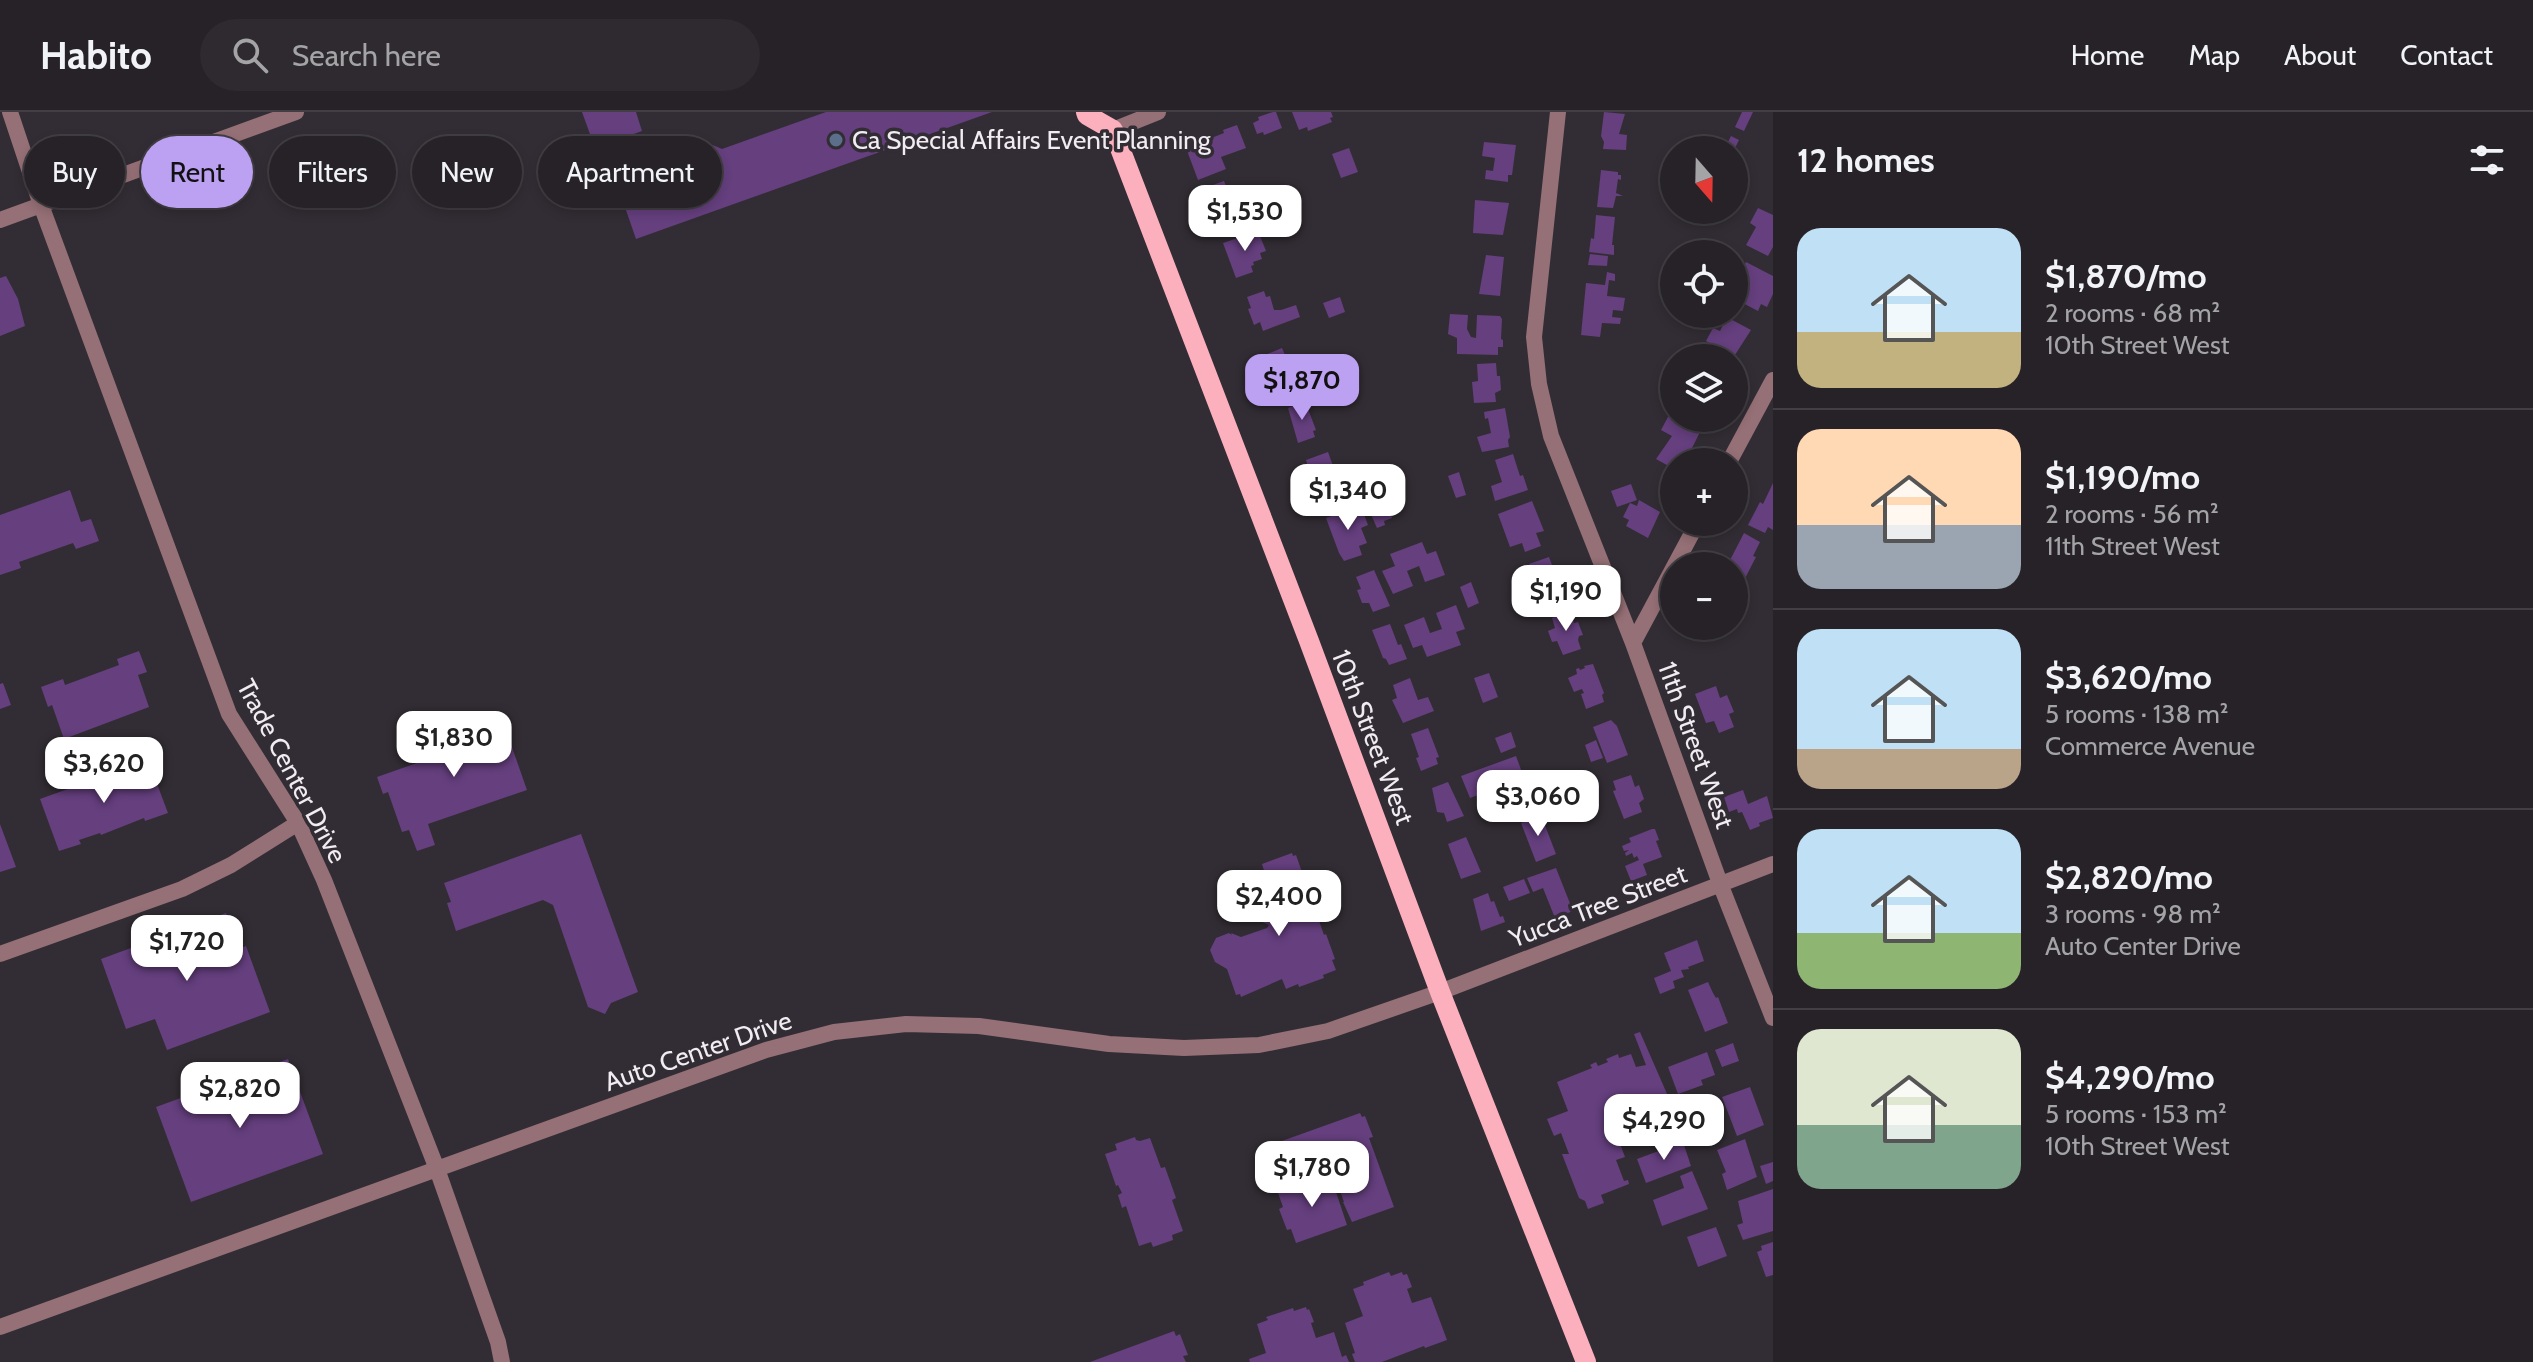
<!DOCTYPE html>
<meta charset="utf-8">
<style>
body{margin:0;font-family:Cabin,sans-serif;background:#2e2a2f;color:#f1f3f6;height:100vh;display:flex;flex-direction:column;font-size:30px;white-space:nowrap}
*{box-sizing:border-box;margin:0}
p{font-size:26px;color:#a4a4a7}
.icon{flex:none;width:44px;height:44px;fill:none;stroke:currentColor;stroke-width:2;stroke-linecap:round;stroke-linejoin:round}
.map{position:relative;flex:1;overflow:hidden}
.sheet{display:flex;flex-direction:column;background:#262227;width:760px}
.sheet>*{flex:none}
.guide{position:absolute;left:24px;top:24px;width:760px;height:72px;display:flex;gap:16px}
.needle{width:52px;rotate:160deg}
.fabs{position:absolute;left:1660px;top:24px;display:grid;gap:16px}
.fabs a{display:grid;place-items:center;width:88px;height:88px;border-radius:50%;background:#262227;box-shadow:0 4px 12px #0003,0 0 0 2px #423f44;font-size:40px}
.price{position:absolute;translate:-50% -68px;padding:0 18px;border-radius:16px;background:#fff;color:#222;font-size:26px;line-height:52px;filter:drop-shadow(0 2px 4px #0008)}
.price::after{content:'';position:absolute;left:50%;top:48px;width:24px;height:18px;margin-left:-12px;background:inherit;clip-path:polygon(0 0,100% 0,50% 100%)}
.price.on{background:#bca0f2;color:#111}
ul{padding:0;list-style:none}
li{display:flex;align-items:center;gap:24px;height:200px;padding:0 24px}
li+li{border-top:2px solid #423f44}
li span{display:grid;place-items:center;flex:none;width:224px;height:160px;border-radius:24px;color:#555}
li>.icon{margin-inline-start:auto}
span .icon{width:96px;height:96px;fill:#fffc;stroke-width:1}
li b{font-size:34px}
h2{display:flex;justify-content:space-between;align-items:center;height:96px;padding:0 24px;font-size:34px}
.pill{padding:0 28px;border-radius:36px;background:#262227;box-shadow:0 4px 12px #0003,0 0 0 2px #423f44;font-size:28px;line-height:72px}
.pill.on{background:#bca0f2;color:#111}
header{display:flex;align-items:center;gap:48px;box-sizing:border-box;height:112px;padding:0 40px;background:#262227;border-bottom:2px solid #423f44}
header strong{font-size:38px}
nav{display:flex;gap:44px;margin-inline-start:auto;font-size:28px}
.search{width:560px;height:72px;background:#2e2a2f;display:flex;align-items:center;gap:20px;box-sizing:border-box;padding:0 28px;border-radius:44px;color:#a4a4a7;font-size:30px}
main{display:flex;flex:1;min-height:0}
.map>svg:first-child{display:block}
.building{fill:#653f7e}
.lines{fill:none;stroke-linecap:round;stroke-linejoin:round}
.street{stroke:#957076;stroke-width:16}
.primary{stroke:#fcafbd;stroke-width:20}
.service-dot{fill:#5c6f8a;stroke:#322d34;stroke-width:3}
.labels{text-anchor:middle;stroke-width:7;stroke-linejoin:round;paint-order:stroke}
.poi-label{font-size:26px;fill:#f0ecf1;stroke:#322d34;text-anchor:start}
.street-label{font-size:26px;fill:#f0ecf1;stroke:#322d34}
</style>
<header>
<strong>Habito</strong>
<div class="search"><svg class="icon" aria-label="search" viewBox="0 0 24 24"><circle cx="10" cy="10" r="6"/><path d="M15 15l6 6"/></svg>Search here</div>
<nav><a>Home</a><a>Map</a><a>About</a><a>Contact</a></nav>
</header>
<main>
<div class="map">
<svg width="1773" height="1250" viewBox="0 0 1773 1250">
<rect width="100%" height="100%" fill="#322d34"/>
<path class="building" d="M582,0H636L642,19L595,36Z
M826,0H992L636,127L618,75L696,47L703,32L708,31L722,37Z
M1273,0H1276L1282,16L1264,23L1263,20L1257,22L1253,11L1259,8L1258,5Z
M1292,0H1331L1333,5L1330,6L1332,10L1308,19L1307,15L1299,18Z
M1604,0L1625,2L1619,22L1627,23L1626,38L1603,37L1604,30L1601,24Z
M1742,0H1753L1744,19L1735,15Z
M1237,13L1246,36L1221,45L1226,57L1198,68L1186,36L1224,21L1223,18Z
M1731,24L1739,28L1734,38H1724Z
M1484,30L1516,33L1512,63H1508V70L1485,67L1486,58L1493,59L1495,46L1482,44Z
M1349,36L1358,60L1341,66L1332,42Z
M1601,58L1618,60V63H1621V68L1618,67L1616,81L1623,84H1616L1613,96L1597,95Z
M1224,69L1236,100L1239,98L1241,103L1219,111L1216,105L1212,103L1202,77Z
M1475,88L1509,91L1503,123L1473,121Z
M1758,96L1773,103V135L1768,144L1746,133L1756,115L1750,111Z
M1596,103L1615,105L1612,133H1614V143L1589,140L1591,126L1594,127Z
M1258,119L1266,139L1260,141L1262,147L1253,150L1254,153L1251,154L1253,160L1236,166L1223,131Z
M1590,142L1608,144L1607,154L1588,153Z
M1486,143L1504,145L1500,184L1479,182Z
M1746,150L1773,164V182L1767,195L1761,192L1758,199L1737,188L1741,180L1734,177V173Z
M1607,160L1615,162V169L1609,168L1607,184L1625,186L1623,199L1613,198L1612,205L1621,206L1620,212L1602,211L1600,225L1581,223L1586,171L1605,173Z
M6,164L18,187L25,214L0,224V166Z
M1264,179L1266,185L1270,184L1274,198H1281L1296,193L1300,205L1263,219L1260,210L1254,213L1248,197L1251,196L1247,185Z
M1340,185L1345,200L1329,206L1323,191Z
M1450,202L1468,203L1467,217L1471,225L1476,226L1477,203L1500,204L1502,207L1501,227L1503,228V235H1498V243L1457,242V226L1448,222Z
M1716,202H1721L1751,218L1733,246H1722L1709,239L1713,233L1706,229L1713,216L1720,219L1723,213L1713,208Z
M1282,236L1291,257L1293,256L1289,247L1309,242L1314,255L1295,263L1301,280L1282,287L1265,243Z
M1496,251L1497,264H1500L1501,278L1495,281L1496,290L1474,291L1472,270L1478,269L1477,252Z
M1305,289L1316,318L1313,319L1315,325L1298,331L1288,296Z
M1505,296L1510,325L1508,328L1509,335L1482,340L1477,325L1491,321L1488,306L1485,307L1484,300Z
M1669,303L1700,320L1689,342L1691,343L1688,348L1682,345L1681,350H1674V357L1656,347L1672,324L1661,318Z
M1328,340L1336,362L1350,357L1359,381L1342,387L1338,378L1333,379L1336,387L1320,393L1317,385L1323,382L1321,374H1314L1306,348Z
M1513,342L1520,364L1523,363L1528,378L1495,389L1491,374L1502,370L1495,348Z
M1459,360L1466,383L1456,386L1448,364Z
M1773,371V418L1768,415L1765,421L1748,413L1760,390L1763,392Z
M1631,372L1637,388L1617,395L1611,379Z
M70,378L81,410L91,407L99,429L76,437L73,431L19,450L21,456L0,463V403Z
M1384,383L1392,406L1384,409L1385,413L1377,416L1365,389Z
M1639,388L1660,400L1648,426L1626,414L1629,408L1623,405L1630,391L1637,394Z
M1532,389L1544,419L1536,421L1541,434L1525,440L1522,431L1510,435L1498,402Z
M1354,396L1356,399L1362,397L1368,413L1361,416L1367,431L1359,434L1362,443L1344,449L1339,441L1326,406Z
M1744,421L1760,430L1753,444L1756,445L1738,480L1734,478V454H1730L1732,451L1729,450Z
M1422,430L1427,442L1436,439L1445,463L1425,470L1419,454L1407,459L1413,474L1393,482L1382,459L1395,454L1390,442Z
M1549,445L1555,461L1559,459L1569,485L1537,497L1528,470L1534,467L1529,452Z
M1374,458L1390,494L1373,500L1369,491H1362L1357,478L1361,477L1356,465Z
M1471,470L1479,491L1468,496L1460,475Z
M1456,493L1465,517L1456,520L1461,533L1427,545L1422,533L1413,536L1404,513L1424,505L1430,521L1442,517L1436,501Z
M1570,499L1574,511L1578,510L1583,523L1579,524L1578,528L1581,537L1563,543L1557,529L1552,530L1548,519L1555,516L1552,506Z
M1390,512L1398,533L1401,532L1407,547L1389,553L1386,547L1383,546L1372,518Z
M139,539L147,560L138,563L149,595L64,627L52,593L48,595L41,575L63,567L65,573L119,553L117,547Z
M1593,552L1604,581L1602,583L1604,590L1586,597L1581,582L1584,581L1582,577L1574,580L1568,566L1577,562L1576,557L1579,556L1580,558L1585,556L1584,554Z
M1489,561L1498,585L1483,591L1474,566Z
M1410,566L1418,588L1428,585L1434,599L1403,611L1392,588L1397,586L1393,573Z
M3,571L11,593L0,597V572Z
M1716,574L1720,586L1727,583L1734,600L1729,602L1734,615L1719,621L1714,609L1706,611L1695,582Z
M501,604L527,678L428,712L435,733L417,739L409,718L402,720L388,680L383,682L377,665L434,645L429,629Z
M1611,608L1617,614L1628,643L1607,651L1593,615Z
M1428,616L1439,645L1436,646L1438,652L1421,659L1416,646L1419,645L1411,622Z
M1511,620L1516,635L1501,641L1495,626Z
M1596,628L1603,646L1591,650L1585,633Z
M1516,644L1527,674L1506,682L1503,674L1470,686L1461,664Z
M148,648L168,701L145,709L144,706L101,723L100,721L79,728L81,732L59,739L40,687Z
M1631,663L1635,675L1639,673L1644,687L1639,691L1642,700L1624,707L1613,679L1616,678L1613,669Z
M1448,670L1464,704L1447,710L1444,701L1437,700L1432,676Z
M1743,678L1748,692L1767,684L1773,706L1759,711L1760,714L1750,718L1742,700L1738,701L1737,697L1729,700L1724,685Z
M1541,703L1556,742L1536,750L1521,711Z
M0,712L16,755L0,760Z
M1652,717H1655L1659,728L1656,729L1662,745L1643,752L1647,763L1631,769L1625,754L1639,748L1637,744L1634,746L1632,741L1626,744L1625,741L1629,738L1624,739L1622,734L1631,730L1629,726Z
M581,722L638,880L611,891L605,902L588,895L553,793L543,788L456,819L447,791L451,790L444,771Z
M1466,725L1481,760L1461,767L1448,732Z
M1292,741L1293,744L1296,743L1324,823L1326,822L1335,847L1332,848L1336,858L1323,863L1324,866L1299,875L1298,872L1286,877L1282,867L1241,885L1240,882L1236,883L1227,857L1215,850L1210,838L1216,826L1229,821L1232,823L1231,821L1241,825L1267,816L1269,813L1258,808L1264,794L1274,800L1276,797L1262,752Z
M1556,756L1573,799L1555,806L1543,776L1533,780L1527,766Z
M1524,767L1530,781L1509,789L1503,775Z
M1488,781L1491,790L1494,789L1500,805L1503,804L1505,810L1481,819L1473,787Z
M226,801L239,837L246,834L270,900L167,938L155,907L126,917L101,847Z
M1697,828L1704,849L1688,855L1689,857L1681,858L1684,865L1673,869L1675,876L1660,882L1654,866L1671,859L1664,841Z
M1708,870L1713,881L1716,886L1718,885L1728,911L1705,920L1688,878Z
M1640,920L1671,991L1613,1013L1625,1045L1616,1048L1624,1069L1628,1068L1629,1072L1601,1083L1604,1091L1588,1097L1585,1089L1579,1086L1562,1042H1569L1561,1021L1554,1024L1547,1007L1568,999L1557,970L1592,956L1590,953L1596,950L1598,954L1608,950L1606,947L1618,942L1619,946L1631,942L1636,955L1646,953L1634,922Z
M1733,931L1739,949L1722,955L1715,938Z
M1707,940L1715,963L1701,968L1703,973L1678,982L1668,955Z
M288,947L323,1042L191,1090L156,995Z
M1750,975L1764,1013L1737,1024L1722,985Z
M1703,983L1709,999L1690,1006L1687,997L1682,999L1680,992Z
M1360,1001L1362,1005L1365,1004L1373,1025L1369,1026L1394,1095L1352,1110L1343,1090H1344L1340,1079L1342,1078L1338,1066L1334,1068L1330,1058L1335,1057L1333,1053L1277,1076L1262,1036Z
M1135,1025L1136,1028L1140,1029L1150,1026L1161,1056L1165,1055L1176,1086L1172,1088L1183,1119L1172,1123L1173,1128L1153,1135L1151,1130L1139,1134L1126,1094L1122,1096L1118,1083L1122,1081L1118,1073L1116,1074L1105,1042L1117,1038L1115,1032Z
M1745,1027L1757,1065L1727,1078L1722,1062L1726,1060L1717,1038Z
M1683,1030L1691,1054L1646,1071L1637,1047Z
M1773,1050V1069L1766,1072L1760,1054Z
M1692,1059L1708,1097L1662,1114L1653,1088L1684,1076L1680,1064Z
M1328,1063L1335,1080H1336L1347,1113L1296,1131L1291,1117L1287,1118L1279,1097L1283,1095L1278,1081Z
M1773,1077V1119L1743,1128L1737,1113L1743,1111L1738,1089Z
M1716,1115L1727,1144L1698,1155L1687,1125Z
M1773,1130V1163L1766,1165L1757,1140L1762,1138L1761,1134Z
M1389,1160L1391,1164L1402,1160L1403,1163L1407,1162L1412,1175L1407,1177L1412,1191L1431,1185L1447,1228L1425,1236L1424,1234L1382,1250H1355L1352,1242L1355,1241L1345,1211L1363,1204L1353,1177L1364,1173L1363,1170Z
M1306,1195L1307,1198L1309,1197L1314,1210L1311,1211L1316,1226L1334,1220L1342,1245L1346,1243L1349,1250H1250L1249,1247L1266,1241L1257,1212L1268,1208L1266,1205L1293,1196L1294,1199Z
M1174,1219L1176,1224L1180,1222L1188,1243L1183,1244L1186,1250H1090Z"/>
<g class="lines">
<path class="street" d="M10,0L41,93L229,602L298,711L324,768L437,1057L498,1230L502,1250
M1558,0L1534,225L1539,272L1551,324L1633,531L1721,774L1773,906
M1113,18L1158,0
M0,108L296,0
M1729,350L1773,268
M1633,531L1698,410
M0,842L182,777L231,753L298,711
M0,1215L766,938L834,920L906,912L979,914L1109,932L1184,936L1259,933L1328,919L1440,880L1773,752"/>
<path class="primary" d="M1086,0L1087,3L1113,18L1309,529L1440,880L1586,1250"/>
</g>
<circle class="service-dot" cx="836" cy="28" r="8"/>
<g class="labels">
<g class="poi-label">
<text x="852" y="37">Ca Special Affairs Event Planning</text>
</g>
<g class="street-label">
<text transform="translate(1373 625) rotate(69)" y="9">10th Street West</text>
<text transform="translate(1696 633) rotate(70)" y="9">11th Street West</text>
<text transform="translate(292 659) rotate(62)" y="9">Trade Center Drive</text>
<text transform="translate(1598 794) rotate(-21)" y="9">Yucca Tree Street</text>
<text transform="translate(698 939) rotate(-19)" y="9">Auto Center Drive</text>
</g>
</g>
</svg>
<div class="fabs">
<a><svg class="needle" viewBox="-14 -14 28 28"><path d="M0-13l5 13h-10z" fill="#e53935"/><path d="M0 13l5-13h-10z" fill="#a4a4a7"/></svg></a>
<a><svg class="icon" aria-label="locate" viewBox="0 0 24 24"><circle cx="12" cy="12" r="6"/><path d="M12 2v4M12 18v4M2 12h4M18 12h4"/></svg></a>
<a><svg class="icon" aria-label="layers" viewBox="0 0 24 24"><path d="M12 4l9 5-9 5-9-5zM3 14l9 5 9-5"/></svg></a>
<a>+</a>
<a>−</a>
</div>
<b class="price" style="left:1245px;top:141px">$1,530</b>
<b class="price on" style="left:1302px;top:310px">$1,870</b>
<b class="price" style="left:1348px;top:420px">$1,340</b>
<b class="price" style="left:1566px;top:521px">$1,190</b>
<b class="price" style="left:454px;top:667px">$1,830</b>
<b class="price" style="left:104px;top:693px">$3,620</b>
<b class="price" style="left:1538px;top:726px">$3,060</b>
<b class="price" style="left:1279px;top:826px">$2,400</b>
<b class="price" style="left:187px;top:871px">$1,720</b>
<b class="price" style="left:240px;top:1018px">$2,820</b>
<b class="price" style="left:1664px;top:1050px">$4,290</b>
<b class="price" style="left:1312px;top:1097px">$1,780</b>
<div class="guide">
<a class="pill">Buy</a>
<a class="pill on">Rent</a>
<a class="pill">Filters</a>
<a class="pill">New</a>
<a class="pill">Apartment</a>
</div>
</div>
<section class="sheet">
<h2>12 homes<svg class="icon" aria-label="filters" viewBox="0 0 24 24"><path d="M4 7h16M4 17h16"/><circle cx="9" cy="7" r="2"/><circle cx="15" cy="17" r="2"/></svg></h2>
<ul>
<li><span style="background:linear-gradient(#bfe0f5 65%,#c2b280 0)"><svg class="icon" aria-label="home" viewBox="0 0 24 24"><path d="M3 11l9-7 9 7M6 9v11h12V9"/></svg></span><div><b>$1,870/mo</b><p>2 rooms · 68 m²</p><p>10th Street West</p></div></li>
<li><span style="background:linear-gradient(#ffd9b3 60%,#9aa5b1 0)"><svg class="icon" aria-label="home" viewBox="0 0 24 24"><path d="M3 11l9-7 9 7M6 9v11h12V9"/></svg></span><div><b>$1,190/mo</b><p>2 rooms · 56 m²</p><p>11th Street West</p></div></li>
<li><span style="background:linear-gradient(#bfe0f5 75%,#b9a48a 0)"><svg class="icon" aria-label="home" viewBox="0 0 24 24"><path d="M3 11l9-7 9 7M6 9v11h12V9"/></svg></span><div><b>$3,620/mo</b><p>5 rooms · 138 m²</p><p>Commerce Avenue</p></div></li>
<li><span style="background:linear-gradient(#bfe0f5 65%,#8fb573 0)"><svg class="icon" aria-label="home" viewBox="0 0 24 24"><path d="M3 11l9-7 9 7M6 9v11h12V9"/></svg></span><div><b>$2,820/mo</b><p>3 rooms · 98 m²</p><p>Auto Center Drive</p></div></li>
<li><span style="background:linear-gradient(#dfe7d0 60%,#7fa58c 0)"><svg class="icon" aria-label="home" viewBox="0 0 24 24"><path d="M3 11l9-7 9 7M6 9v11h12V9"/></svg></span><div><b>$4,290/mo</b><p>5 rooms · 153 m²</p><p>10th Street West</p></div></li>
</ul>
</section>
</main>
